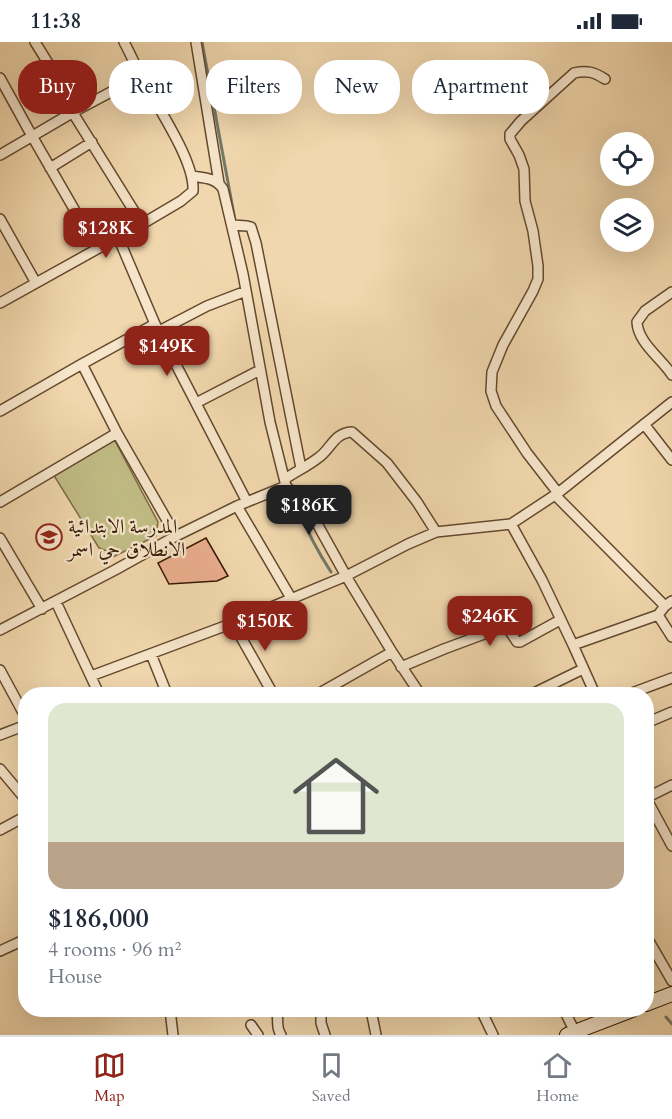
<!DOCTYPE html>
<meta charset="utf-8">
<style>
body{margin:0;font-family:Cardo,Amiri,serif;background:#f6f6f7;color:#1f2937;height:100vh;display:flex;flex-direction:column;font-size:22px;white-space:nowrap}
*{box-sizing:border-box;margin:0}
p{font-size:20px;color:#747a83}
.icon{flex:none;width:33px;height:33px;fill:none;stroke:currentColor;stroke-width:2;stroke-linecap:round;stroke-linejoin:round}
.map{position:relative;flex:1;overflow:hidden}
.details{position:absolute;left:18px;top:645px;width:636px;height:330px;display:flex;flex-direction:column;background:#fff;border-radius:24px;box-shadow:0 6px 24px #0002}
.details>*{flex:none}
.banner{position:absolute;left:18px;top:18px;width:636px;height:54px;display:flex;gap:12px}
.tools{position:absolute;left:600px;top:90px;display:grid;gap:12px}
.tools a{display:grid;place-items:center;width:54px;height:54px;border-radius:50%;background:#fff;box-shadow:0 6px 24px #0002;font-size:30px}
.price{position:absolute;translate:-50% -51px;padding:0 14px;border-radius:12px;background:#8f2418;color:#fff;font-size:20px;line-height:39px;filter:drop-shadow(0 2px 3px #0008)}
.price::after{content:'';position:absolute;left:50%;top:36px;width:18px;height:14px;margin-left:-9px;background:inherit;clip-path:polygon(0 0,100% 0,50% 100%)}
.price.selected{background:#222;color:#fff}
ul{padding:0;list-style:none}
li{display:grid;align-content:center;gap:12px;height:318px;padding:0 30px}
li span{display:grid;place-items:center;height:186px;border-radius:18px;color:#555}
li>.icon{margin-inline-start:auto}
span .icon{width:108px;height:108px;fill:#fffc;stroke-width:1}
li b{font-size:26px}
.pill{padding:0 21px;border-radius:24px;background:#fff;box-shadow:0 6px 24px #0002;font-size:21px;line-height:54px}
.pill.selected{background:#8f2418;color:#fff}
.status{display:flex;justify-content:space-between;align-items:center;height:42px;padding:0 30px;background:#fff;direction:ltr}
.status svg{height:16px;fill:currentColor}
.tabs{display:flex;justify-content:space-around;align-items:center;height:84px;border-top:2px solid #e0e1e3;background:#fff;font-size:16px;color:#747a83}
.tabs a{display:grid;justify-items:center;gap:3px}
.tabs .selected{color:#8f2418}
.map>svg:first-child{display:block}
.green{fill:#c1bc85;stroke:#7b6b44;stroke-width:1.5}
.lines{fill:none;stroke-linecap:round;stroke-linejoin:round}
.stream{stroke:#72796a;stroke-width:3}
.building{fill:#eaae8e;stroke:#351a04;stroke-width:1.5}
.street-casing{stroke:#64492e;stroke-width:12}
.secondary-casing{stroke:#351a04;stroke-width:16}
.street{stroke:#f6e5ca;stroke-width:9}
.secondary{stroke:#f6e5ca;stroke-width:14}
.labels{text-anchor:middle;stroke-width:4.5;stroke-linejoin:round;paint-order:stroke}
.poi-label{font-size:20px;fill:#351a04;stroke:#f6e5ca;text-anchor:start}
</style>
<div class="status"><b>11:38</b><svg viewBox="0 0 49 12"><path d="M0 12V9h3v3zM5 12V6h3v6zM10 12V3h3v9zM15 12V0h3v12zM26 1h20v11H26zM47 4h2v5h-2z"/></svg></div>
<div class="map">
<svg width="672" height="993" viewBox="0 0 672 993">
<rect width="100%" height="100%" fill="#f1d7ad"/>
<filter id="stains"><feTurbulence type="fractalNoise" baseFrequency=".00333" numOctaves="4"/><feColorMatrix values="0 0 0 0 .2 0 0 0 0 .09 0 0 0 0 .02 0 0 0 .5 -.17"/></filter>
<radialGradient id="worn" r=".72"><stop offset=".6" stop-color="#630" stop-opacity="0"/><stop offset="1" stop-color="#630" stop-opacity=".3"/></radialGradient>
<path class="green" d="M114,397L158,480L156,494L111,516L107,509L99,506L53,432Z"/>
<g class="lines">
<path class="stream" d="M202,0L235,178
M294,457C304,483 316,507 331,530
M666,975L672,982"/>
</g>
<path class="building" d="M206,496L228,534L217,539L169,542L158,521Z"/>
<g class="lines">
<g class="street-casing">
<path id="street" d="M35,0L77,68
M196,0L219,141
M0,36L32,94L97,207
M73,71L142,182
M0,113L77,68L141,34
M50,126L92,100
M0,177L36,241
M232,183L247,184L251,185L256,201L301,426
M118,195L155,282L247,460
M672,250L645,269L637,280C638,301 661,316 672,333
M0,261L142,182L181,159L193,149C195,118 155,62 141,34C135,23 130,11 124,0
M159,289L207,264L246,249
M82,322L117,391L176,494
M196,361L260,328
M0,369L82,322L155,282
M644,382L672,418
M285,437C295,430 308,424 318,416C331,408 333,391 352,390L387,421L417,460L436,490
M286,444L309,467L346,534L392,610L420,652
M558,451L527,411L496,364L491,349L492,330L503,303L533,249L538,237V224L533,189L525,159L524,127L519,113L510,97V92L521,79L574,31C587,28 594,30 605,37
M555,453L665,564
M0,460L117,391
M237,464L291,556
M511,482L542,538L573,603L595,652
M0,496L42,567
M56,560L99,652
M658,573L672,595
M233,581L273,652
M0,588L115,528L176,494L237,464L286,444L270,380L243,232L223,147C216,136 205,136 192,134
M573,603L658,573L665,564L672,559
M151,612L167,652
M401,625L444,607L503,585H507L517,600H520L560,578
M0,628L26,676
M91,634L233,581L346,534L408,502L436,490L511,482L558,451L672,360
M318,652L392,610
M532,652L583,627
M629,652L672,636
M646,681L672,670
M0,693L26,683
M0,727L26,758
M672,743L646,756L672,804
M0,788L26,774
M646,894L672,939
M0,909L26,897
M170,968L173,993
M275,968C281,977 274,983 281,993
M321,968V981L325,993
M371,968L376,993
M481,968L493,993
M564,968L575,990
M251,983L258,993"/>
</g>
<g class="secondary-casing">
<path id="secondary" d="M646,962L672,952
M567,993L632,968"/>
</g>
<use href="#street" class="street"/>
<use href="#secondary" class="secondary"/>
</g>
<defs>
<g id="school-ring" transform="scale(1.35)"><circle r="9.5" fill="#f6e5ca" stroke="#8f2418" stroke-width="1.5"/><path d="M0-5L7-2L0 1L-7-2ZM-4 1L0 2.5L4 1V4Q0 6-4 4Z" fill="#8f2418"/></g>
</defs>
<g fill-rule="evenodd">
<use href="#school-ring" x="49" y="495"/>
</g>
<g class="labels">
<g class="poi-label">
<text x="68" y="491">المدرسة الابتدائية<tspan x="68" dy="23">الانطلاق حي اسمر</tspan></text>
</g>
</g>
<rect width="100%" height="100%" filter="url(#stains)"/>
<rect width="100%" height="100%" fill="url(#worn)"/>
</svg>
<div class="tools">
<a><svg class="icon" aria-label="locate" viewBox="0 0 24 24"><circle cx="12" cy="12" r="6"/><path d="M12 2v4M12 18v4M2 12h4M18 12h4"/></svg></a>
<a><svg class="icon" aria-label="layers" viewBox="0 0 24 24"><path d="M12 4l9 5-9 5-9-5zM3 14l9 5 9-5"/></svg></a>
</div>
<b class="price" style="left:106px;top:217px">$128K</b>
<b class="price" style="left:167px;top:335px">$149K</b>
<b class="price selected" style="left:309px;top:494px">$186K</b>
<b class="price" style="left:490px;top:605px">$246K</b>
<b class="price" style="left:265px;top:610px">$150K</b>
<div class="banner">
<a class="pill selected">Buy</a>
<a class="pill">Rent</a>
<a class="pill">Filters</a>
<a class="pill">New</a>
<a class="pill">Apartment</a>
</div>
<section class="details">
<ul>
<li><span style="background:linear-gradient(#dfe7d0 75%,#b9a48a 0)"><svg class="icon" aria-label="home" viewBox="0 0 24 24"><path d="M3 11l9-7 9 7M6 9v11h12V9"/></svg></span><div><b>$186,000</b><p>4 rooms · 96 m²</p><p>House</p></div></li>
</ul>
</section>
</div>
<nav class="tabs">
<a class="selected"><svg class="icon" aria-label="map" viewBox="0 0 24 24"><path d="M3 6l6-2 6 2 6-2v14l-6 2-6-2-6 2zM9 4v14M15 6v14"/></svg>Map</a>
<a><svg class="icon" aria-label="saved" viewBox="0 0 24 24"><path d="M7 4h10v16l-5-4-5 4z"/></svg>Saved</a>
<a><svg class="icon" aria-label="home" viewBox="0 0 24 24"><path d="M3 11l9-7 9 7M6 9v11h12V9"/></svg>Home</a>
</nav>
